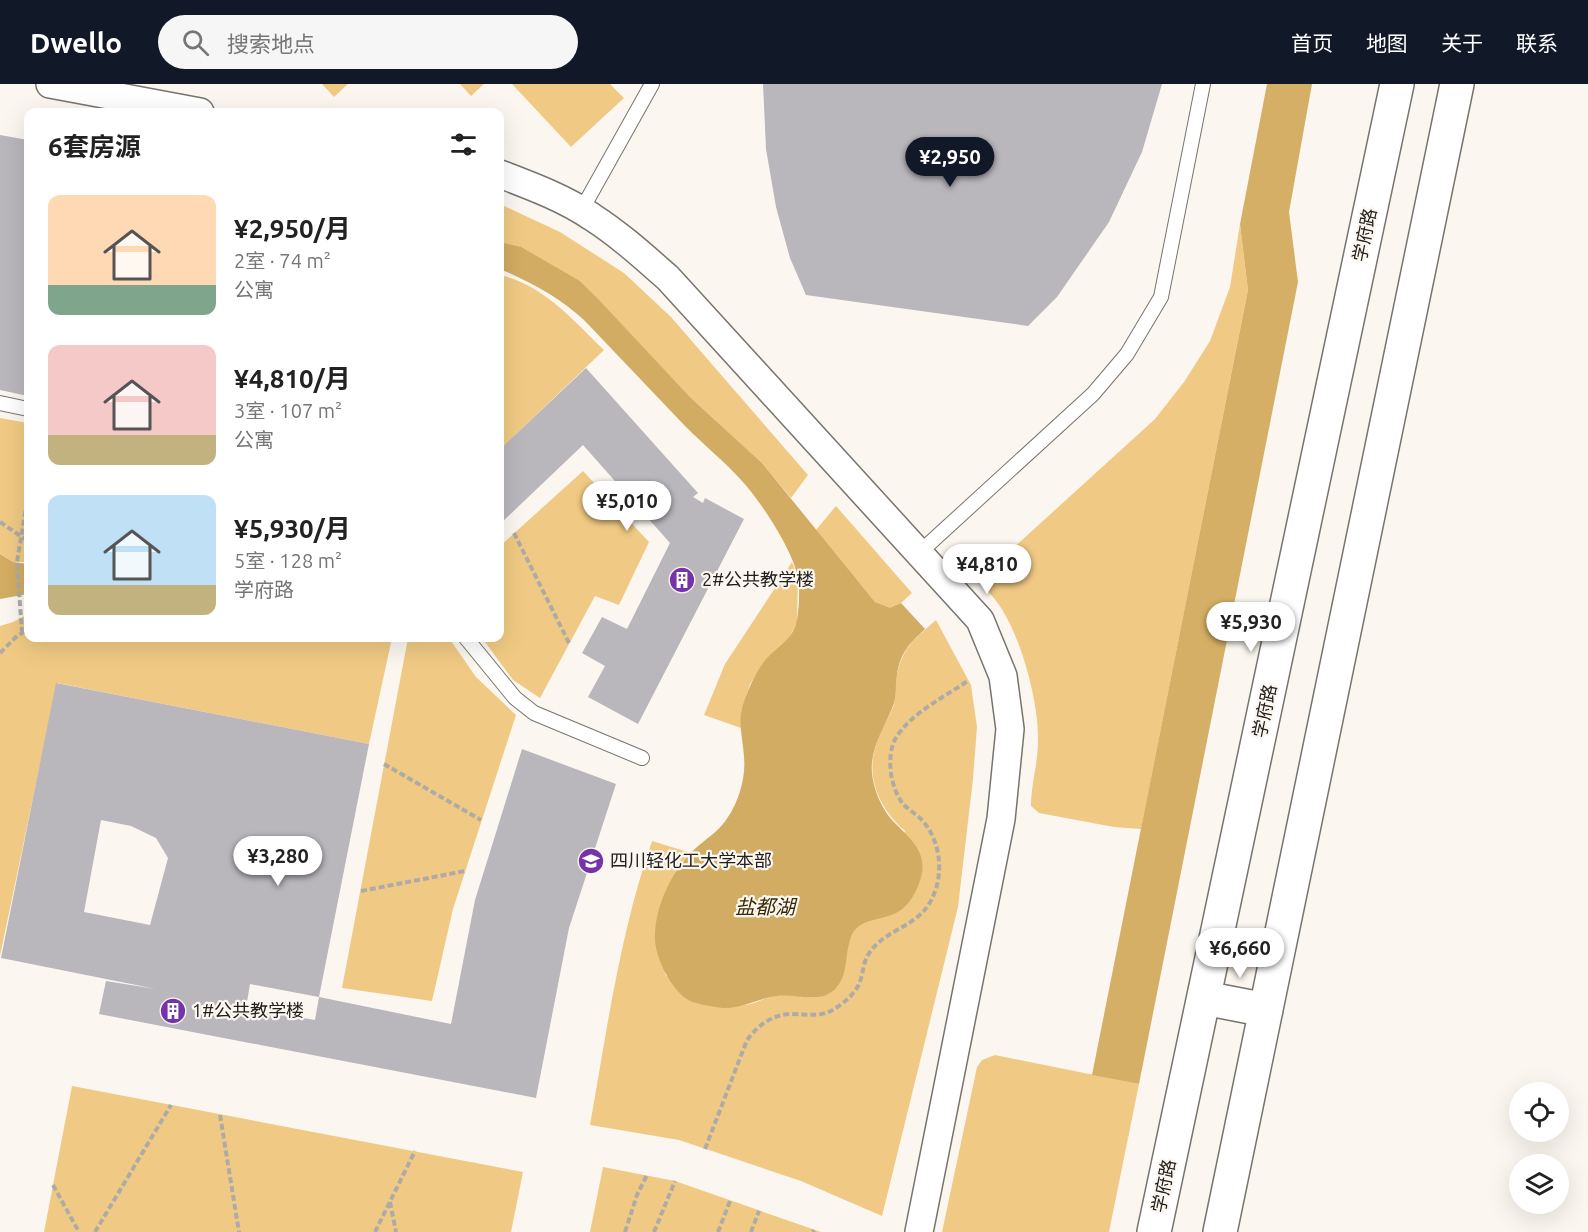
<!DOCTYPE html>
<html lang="zh">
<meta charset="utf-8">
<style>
body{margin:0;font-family:Ubuntu,"Noto Sans SC",sans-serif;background:#f6f6f6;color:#222;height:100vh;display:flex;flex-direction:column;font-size:22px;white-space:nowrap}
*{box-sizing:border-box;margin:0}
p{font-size:20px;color:#767676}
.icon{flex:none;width:33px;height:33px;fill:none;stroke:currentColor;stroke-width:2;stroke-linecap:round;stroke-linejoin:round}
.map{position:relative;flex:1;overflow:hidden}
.side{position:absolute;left:24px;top:24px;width:480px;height:534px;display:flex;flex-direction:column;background:#fff;border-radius:12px;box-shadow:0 6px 24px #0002}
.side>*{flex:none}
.tools{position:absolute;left:1509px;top:998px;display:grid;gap:12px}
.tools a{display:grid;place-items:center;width:60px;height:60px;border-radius:50%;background:#fff;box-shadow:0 6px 24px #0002;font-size:30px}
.price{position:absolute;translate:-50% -51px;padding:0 14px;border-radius:21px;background:#fff;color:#222;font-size:20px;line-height:39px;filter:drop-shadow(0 2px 3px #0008)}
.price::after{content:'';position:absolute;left:50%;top:36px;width:18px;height:14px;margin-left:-9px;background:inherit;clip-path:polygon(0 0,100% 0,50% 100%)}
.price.current{background:#111827;color:#fff}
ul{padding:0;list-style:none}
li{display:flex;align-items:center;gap:18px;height:150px;padding:0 24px}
li span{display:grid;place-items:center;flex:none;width:168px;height:120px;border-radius:12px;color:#555}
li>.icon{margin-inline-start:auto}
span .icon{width:72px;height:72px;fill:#fffc;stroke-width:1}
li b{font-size:26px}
h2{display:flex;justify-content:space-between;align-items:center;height:72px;padding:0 24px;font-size:26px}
header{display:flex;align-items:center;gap:36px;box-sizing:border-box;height:84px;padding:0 30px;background:#111827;color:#fff}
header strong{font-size:28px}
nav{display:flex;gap:33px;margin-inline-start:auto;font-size:21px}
.search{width:420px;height:54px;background:#f6f6f6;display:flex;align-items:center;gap:15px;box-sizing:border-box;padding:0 21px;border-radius:33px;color:#767676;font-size:22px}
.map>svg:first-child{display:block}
.green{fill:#f0ca84}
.forest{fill:#d5af65}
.water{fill:#d2ac62}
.building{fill:#b9b6bc;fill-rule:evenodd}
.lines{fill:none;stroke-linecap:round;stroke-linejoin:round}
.service-casing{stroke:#77746e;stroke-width:16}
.minor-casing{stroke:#77746e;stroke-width:30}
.secondary-casing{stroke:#77746e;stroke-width:36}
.path{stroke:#aeaba6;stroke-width:4;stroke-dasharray:6 3;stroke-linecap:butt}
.service{stroke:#fff;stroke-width:14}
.minor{stroke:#fff;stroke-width:27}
.secondary{stroke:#fff;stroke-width:33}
.labels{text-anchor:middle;stroke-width:4.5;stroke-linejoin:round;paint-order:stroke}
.street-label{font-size:18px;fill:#22201e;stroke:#fbf7f0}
.poi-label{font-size:18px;fill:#22201e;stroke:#fbf7f0;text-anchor:start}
.water-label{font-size:20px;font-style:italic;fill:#382806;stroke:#fbf7f0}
</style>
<header>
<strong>Dwello</strong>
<div class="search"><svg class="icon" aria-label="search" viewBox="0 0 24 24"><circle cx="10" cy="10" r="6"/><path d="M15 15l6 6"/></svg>搜索地点</div>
<nav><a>首页</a><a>地图</a><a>关于</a><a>联系</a></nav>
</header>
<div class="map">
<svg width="1588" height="1148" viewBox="0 0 1588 1148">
<rect width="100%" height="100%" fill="#fbf7f0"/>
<path class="green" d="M322,0H348L334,13Z
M460,0H484L471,12Z
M512,0H610L624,14L571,63Z
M500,120L560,148L624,189L671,233L808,391L791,414L762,379L691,314L580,197L500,158Z
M1240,140L1248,206L1141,745L1114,743L1039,729L1031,722C1031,700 1038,679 1038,657C1039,619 1021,552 999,521C993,512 985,504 978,496L1155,335L1184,298L1210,257L1230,203Z
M500,191C544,201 573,236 604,266L500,365Z
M0,334L28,339V478H13L0,470Z
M583,387L649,458L619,521L595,512L540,614L513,596L482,554H500V462Z
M836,422L912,509L901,519L890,525L875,518L816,446Z
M792,478L798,493L797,540L788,555L764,578L750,600L741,628V644L704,631L725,580Z
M28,530V554H392L369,660L57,599L0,872V542L13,538Z
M936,536L971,601L977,643L973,695L958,823L882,1132L801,1097L679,1056L590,1041C607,945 620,849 652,757L691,769L682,778L665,890L688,916C702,917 732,924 745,921C757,919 768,912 781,911C808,909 813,923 838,902C843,882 845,847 865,837C869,835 875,835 879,834L905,747C880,726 865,693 876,661C880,647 888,636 893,623C897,612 895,602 897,591C902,563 916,554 936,536Z
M408,554H449L476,593L516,631L453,825L432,917L342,904Z
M995,971L1139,1000L1109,1148H942L977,983L982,976Z
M72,1002L523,1088L511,1148H44Z
M603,1083L675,1097L821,1148H590Z"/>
<path class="forest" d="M1267,0H1312L1289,128L1298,198L1139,1000L1092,991L1248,206L1240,140Z"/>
<path class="water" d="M500,158L521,163L580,197L599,216L691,314L762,379L875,518L890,524L901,519L925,545C909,560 900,569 897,591C895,601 897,610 894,619C887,639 874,657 872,678C870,698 880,723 893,737C907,752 926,765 922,789C919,804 910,822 896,829C878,838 857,833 850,856C845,871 848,890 837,903C820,922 799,909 777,912C759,914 742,925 723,924C714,923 696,920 688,916C671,905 656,875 655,856C654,822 673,784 698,762C709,753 721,745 728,733C739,717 746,693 744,673C743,656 738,640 742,624C747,608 753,593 763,579C774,564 794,556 797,536C799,524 800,506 798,494C793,466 761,418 742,397C725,378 704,361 686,343C652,307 618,272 584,236C559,213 531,198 500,185Z
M0,470L13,478L28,480V510L0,515Z"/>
<path class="building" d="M763,0H1162L1142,68L1109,138L1057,213L1028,242L806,211L790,174L776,123L766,65Z
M0,51L28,56V312L0,306Z
M586,284L698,409L693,413L703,419L705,414L744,435L638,640L588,613L605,582L582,569L602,533L627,545L670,459L583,361L500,440V365Z
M56,599L369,660L319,913L250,900L246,924L315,936L319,913L451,940L475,816L522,665L616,700L569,844L536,1014L99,930L106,897L156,905L1,874ZM101,736L131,742L156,754L168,774L150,841L84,828Z"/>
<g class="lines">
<g class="service-casing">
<path id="service" d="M581,127L652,0
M0,319L28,325
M919,469L1093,310L1127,270L1161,213L1203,0
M466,554L515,614L534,629L642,674"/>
</g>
<g class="minor-casing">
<path id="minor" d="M50,0L200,28
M500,90C531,102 564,114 592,133C620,151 644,173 668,194L980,536L1003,592L1010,645L1001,735L919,1148"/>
</g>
<g class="secondary-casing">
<path id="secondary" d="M1204,914L1266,926
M1154,1148L1397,0
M1220,1148L1457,0"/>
</g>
<path class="path" d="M0,438L28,457
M514,449L569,559
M22,549L17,478L28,412
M0,569L16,553L28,545
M384,680L481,736
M361,807L465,787
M220,1031L239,1148
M705,1065L747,956C758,941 773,930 792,930C809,930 821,934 836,924C844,919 854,910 858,902C864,891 862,878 870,868C885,846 915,843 929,820C945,794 942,757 921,735C916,730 909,726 904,721C890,705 885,670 897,652C914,627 945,613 969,596
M53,1101L79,1148
M390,1118L396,1148
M95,1148L171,1021
M375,1148L415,1067
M625,1148L637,1111L647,1091
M654,1148L675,1097
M718,1148L730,1117
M751,1148L759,1127
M813,1148L814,1146"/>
<use href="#service" class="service"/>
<use href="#minor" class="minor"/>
<use href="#secondary" class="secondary"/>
</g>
<defs>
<g id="building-disc" transform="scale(1.35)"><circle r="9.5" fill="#7433a8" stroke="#fbf7f0"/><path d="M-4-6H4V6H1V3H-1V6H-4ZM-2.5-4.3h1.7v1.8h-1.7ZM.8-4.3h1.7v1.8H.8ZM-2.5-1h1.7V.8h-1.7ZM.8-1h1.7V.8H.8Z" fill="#fff"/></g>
<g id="university-disc" transform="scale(1.35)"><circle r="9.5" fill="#7433a8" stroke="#fbf7f0"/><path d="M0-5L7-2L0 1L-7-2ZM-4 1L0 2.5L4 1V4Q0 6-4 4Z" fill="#fff"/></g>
</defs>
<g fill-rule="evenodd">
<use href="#building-disc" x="682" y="496"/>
<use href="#university-disc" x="591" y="777"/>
<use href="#building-disc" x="173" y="927"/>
</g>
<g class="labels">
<g class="street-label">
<text transform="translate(1365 151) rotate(-78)" y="6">学府路</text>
<text transform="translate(1265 627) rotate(-78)" y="6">学府路</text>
<text transform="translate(1164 1102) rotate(-78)" y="6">学府路</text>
</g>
<g class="poi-label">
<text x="702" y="502">2#公共教学楼</text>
<text x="610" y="783">四川轻化工大学本部</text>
<text x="192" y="933">1#公共教学楼</text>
</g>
<g class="water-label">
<text x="765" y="830">盐都湖</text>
</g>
</g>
</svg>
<div class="tools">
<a><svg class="icon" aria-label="locate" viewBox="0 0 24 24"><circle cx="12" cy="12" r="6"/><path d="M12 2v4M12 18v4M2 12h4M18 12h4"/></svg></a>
<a><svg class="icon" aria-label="layers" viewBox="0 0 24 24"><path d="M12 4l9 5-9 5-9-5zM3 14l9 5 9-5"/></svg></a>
</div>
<b class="price current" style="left:950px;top:104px">¥2,950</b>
<b class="price" style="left:627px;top:448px">¥5,010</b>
<b class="price" style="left:987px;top:511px">¥4,810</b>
<b class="price" style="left:1251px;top:569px">¥5,930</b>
<b class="price" style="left:278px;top:803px">¥3,280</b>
<b class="price" style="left:1240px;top:895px">¥6,660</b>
<section class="side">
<h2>6套房源<svg class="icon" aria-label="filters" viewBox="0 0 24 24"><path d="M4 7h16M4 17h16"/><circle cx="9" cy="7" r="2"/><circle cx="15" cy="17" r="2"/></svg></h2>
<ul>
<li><span style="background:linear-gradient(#ffd9b3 75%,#7fa58c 0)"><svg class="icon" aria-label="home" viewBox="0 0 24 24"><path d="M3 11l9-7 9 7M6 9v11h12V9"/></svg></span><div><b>¥2,950/月</b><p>2室 · 74 m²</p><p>公寓</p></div></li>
<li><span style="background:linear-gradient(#f6c9c9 75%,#c2b280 0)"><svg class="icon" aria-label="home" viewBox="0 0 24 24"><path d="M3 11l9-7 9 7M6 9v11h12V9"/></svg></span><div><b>¥4,810/月</b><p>3室 · 107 m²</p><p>公寓</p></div></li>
<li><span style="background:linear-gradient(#bfe0f5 75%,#c2b280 0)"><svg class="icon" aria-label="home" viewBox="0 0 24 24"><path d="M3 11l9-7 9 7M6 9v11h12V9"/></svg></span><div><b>¥5,930/月</b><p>5室 · 128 m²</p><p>学府路</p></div></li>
</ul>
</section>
</div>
